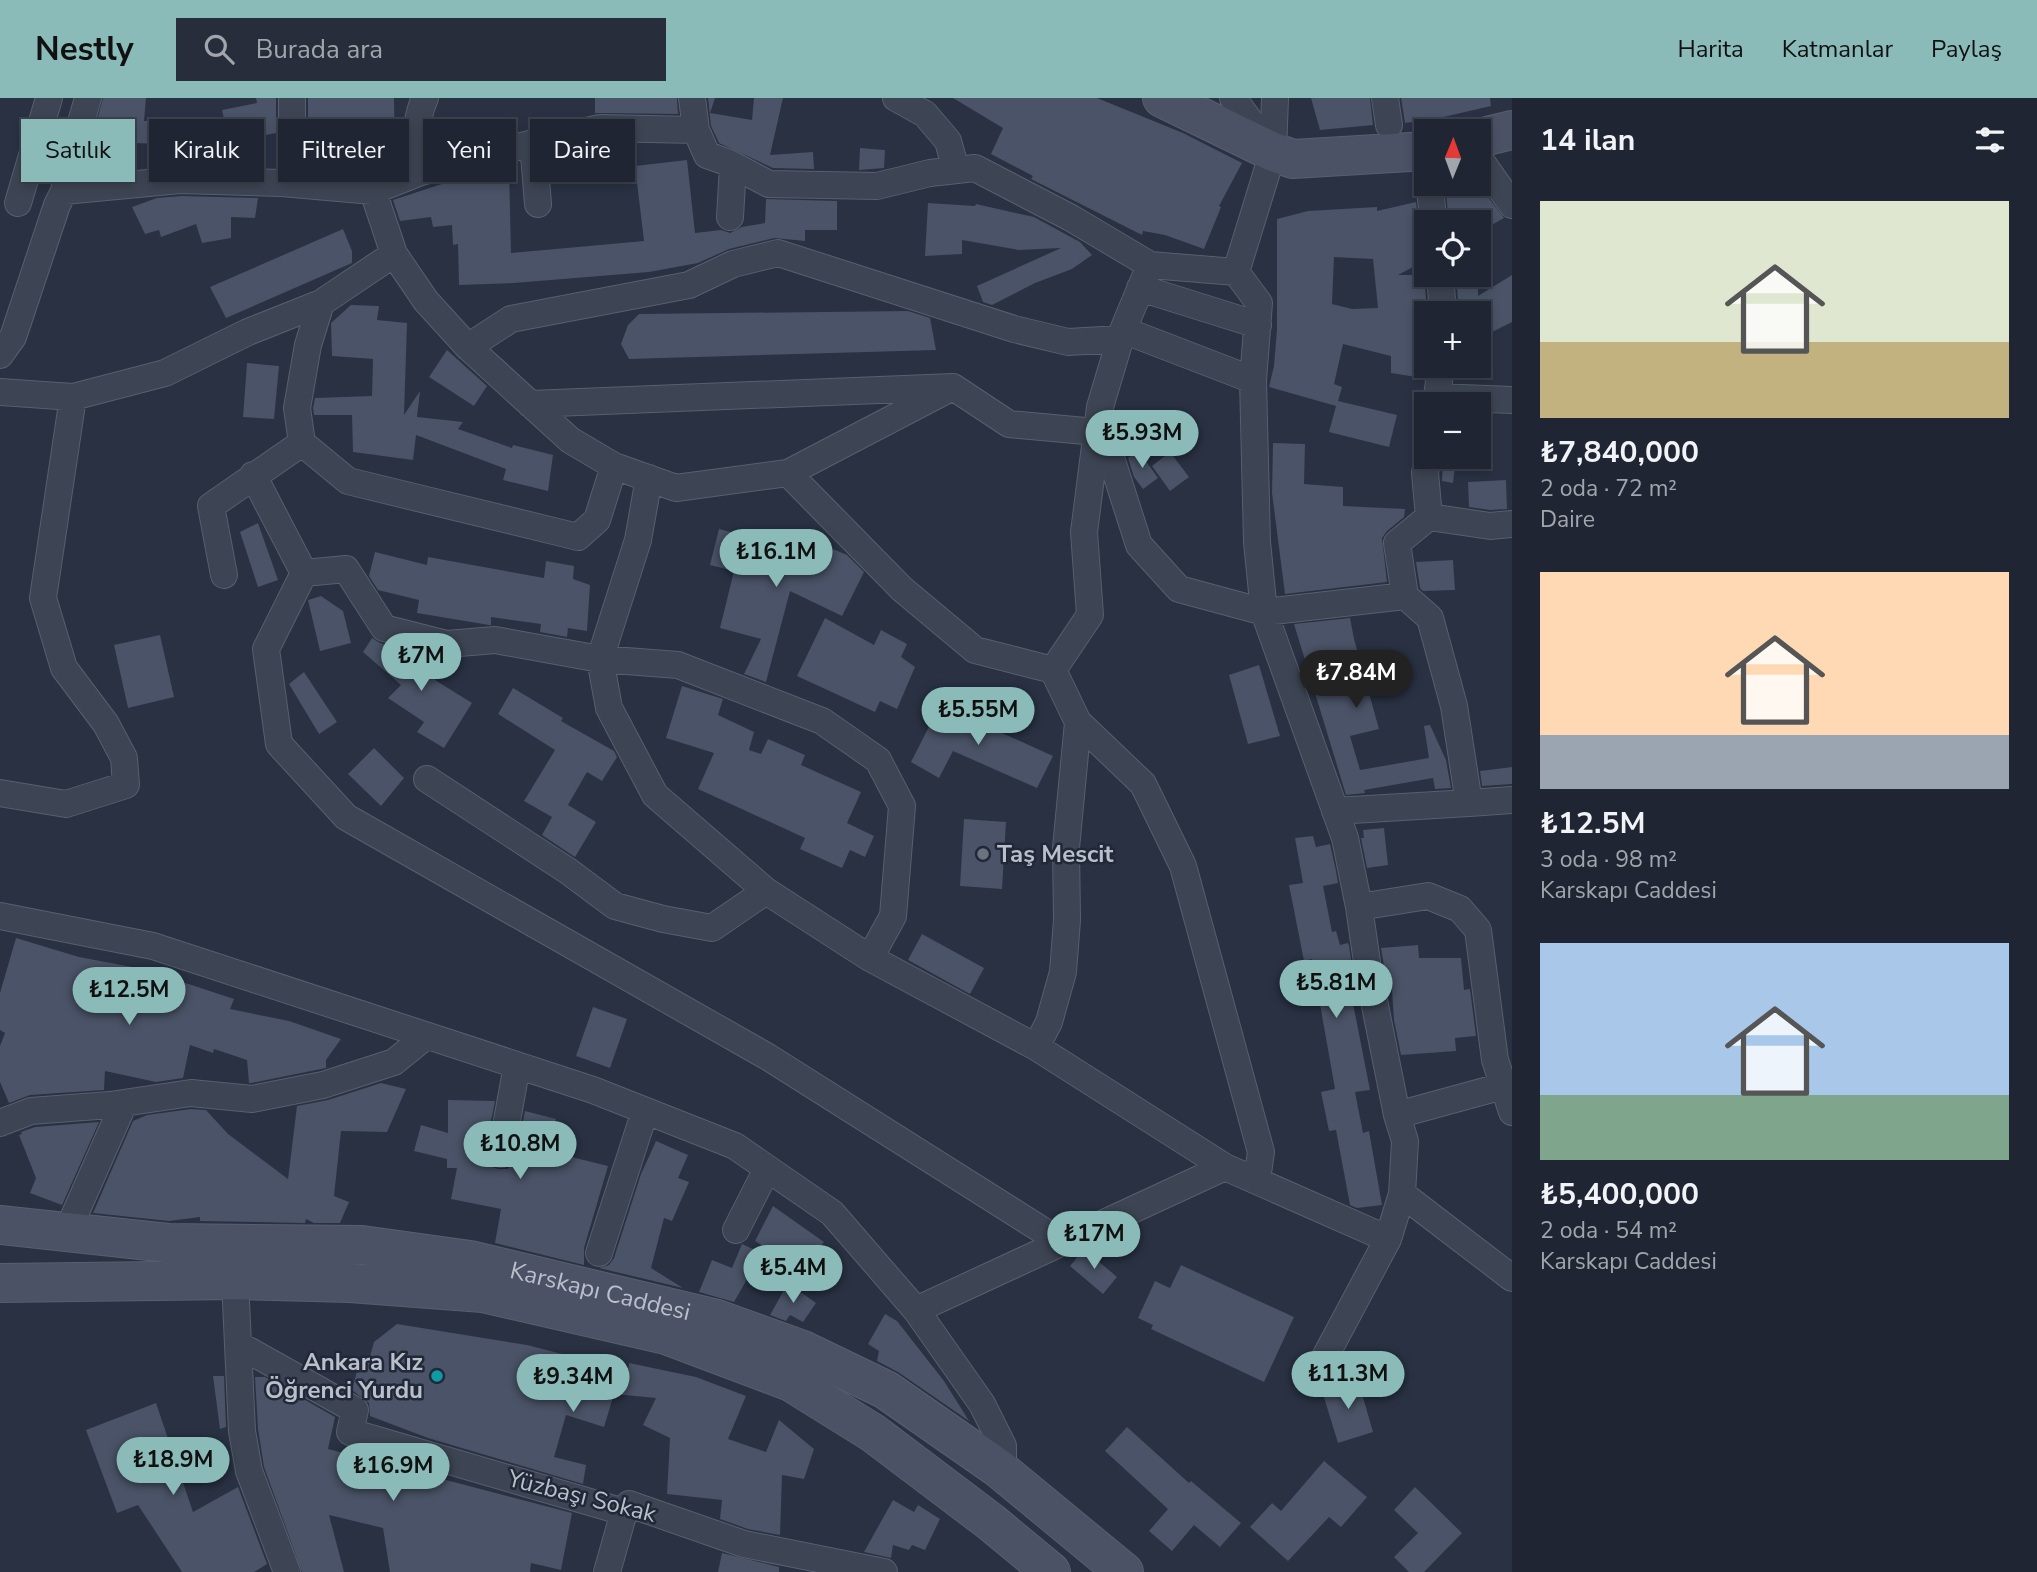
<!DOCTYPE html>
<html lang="tr">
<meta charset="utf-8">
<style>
body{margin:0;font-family:"Nunito Sans",sans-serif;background:#272d3a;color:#f1f3f6;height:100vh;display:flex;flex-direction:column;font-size:26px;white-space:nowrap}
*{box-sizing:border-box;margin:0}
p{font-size:23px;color:#a1a5ac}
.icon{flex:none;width:38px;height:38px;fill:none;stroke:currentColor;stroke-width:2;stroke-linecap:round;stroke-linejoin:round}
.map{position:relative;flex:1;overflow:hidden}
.sheet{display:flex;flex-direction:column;background:#1f2532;width:525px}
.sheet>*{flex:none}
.banner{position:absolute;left:21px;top:21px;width:665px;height:63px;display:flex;gap:14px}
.needle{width:46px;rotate:1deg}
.fabs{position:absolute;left:1414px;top:21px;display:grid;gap:14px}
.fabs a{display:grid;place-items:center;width:77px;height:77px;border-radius:0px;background:#1f2532;box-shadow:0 4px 10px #0003,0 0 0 2px #3c424d;font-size:35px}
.price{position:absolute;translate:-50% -60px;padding:0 16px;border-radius:24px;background:#8bbbb9;color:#111;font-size:23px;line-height:46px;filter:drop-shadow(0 2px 4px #0008)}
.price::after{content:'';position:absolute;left:50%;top:42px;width:21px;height:16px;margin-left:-10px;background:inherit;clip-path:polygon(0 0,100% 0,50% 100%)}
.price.selected{background:#222;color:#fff}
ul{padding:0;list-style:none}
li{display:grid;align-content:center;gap:14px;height:371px;padding:0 28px}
li span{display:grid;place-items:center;height:217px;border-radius:0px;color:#555}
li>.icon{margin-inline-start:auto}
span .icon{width:126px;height:126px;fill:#fffc;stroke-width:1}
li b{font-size:30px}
h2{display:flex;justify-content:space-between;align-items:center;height:84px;padding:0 28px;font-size:30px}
.chip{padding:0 24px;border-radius:0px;background:#1f2532;box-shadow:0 4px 10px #0003,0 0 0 2px #3c424d;font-size:24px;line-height:63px}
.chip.selected{background:#8bbbb9;color:#111}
header{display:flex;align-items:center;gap:42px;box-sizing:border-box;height:98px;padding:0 35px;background:#8bbbb9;color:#111}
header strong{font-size:33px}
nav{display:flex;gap:38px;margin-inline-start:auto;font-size:24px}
.search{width:490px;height:63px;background:#272d3a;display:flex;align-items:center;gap:18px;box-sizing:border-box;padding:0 24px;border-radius:0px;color:#a1a5ac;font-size:26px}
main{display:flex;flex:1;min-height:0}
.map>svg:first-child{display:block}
.building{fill:#4a5367;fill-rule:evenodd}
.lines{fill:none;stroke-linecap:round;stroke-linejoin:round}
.minor-casing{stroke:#585f6d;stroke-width:28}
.secondary-casing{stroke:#585f6d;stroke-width:40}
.minor{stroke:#3d4453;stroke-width:26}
.secondary{stroke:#4b5266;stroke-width:38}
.worship-dot{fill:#6b7280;stroke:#212938;stroke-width:2.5}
.culture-dot{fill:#0f9aa8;stroke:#212938;stroke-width:2.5}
.labels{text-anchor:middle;stroke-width:5;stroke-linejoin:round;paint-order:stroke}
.poi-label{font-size:24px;font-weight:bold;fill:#babfcc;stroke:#212938;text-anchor:start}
.street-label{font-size:24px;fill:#babfcc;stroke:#212938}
</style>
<header>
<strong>Nestly</strong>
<div class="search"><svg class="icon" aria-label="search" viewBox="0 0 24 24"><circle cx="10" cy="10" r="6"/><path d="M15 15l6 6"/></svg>Burada ara</div>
<nav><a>Harita</a><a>Katmanlar</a><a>Paylaş</a></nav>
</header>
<main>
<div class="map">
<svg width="1512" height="1474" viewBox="0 0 1512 1474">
<rect width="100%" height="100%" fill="#293143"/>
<path class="building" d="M103,0H146L144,23L174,22L177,38L217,36L220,67L178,66L176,56L158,58V46L113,44L115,72L83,75Z
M256,0H276V35L229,44L222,12L257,5Z
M308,0H394L395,67L371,77L358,76L357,40L308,42Z
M595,0H677L678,16L595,15Z
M708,0H715L710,15L752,22L754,0H783L770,57L813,54L814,71L773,70L719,45L711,28Z
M953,0H1097L1183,35L1242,65L1219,108L1221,109L1204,151L1165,137L1143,133L1142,137L1031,81L1033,78L991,56L1003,30Z
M1311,0H1370L1373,27L1320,32Z
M1401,0H1490L1491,8L1435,21L1405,25Z
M860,50L885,52L884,70L859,72Z
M687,62L695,135L721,132L730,135L742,129L765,125L766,101L837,103V132H805V143L774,140L729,151L698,165L649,174L514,185L459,187L458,146L453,147L452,127L433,129L431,119L400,123L393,102L451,83L509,71L511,155L644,143L635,68Z
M1445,86H1478L1504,120L1479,134V124H1449Z
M181,98L258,100L255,120L231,119V140L202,145L196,126L161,139L159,132L145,136L132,109L157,100Z
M1416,104L1419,127L1425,138L1426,162L1398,177H1424L1427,215L1426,264L1423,280L1391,275V258L1343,246L1334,286L1342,289L1338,303L1397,317L1389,349L1329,334L1336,308L1269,289L1274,268L1277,231V121L1308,113L1377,109V113ZM1334,159L1373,161L1378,210L1352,211L1332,206Z
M928,105L975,108L976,106L1034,119L1080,144L1092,157L1072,171L1035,185L992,207L983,204L977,188L1061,150L1019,152L962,142V156L925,158Z
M343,131L352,153V165L226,220L210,189Z
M1456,177H1478V198L1512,177V224L1484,238L1479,226V215H1459Z
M351,207L379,208L377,222L407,225L404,317L420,293L417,319L463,324L458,331L512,350L513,347L553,357L548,393L503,382L506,371L416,337L413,362L353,354L352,317H314L313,310L315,300L372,298L373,261L332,258L331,225Z
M908,213L930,220L936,252L629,261L621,246L628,227L639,216Z
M447,252L487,288L474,308L429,279Z
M247,265L279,268L274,321L243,319Z
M1273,345L1305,346L1304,386L1343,389V408L1405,411L1404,419L1387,433L1382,440L1387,484L1285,496L1272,395Z
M1138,352L1158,380L1143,391L1134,379L1128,360Z
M1170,354L1189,379L1170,393L1152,368Z
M1443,359H1456L1453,385L1442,383Z
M1506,382L1507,411L1490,412L1469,409L1468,384Z
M258,425L278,482L258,489L240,434Z
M719,431L777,446L824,469L833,451L847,457L864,474L842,518L790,493L766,584L744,576L761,541L720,530L734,473L710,467Z
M375,454L427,467L428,459L544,480L546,463L574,468L573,481L590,487L587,533L568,530L567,539L540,534L541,526L491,519V527H489L417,515L419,502L378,492L369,478Z
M1453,462L1455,492L1423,493L1420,490L1416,464Z
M321,498L343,513L351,545L320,553L308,502Z
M825,520L874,547L881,532L907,546L901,559L915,569L897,611L880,603L875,614L797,578Z
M1350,520L1354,541L1379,631L1350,638L1360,672L1429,660L1424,628L1430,627L1446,662L1451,690L1435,691L1433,680L1364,692L1365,695L1346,697L1294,526Z
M160,537L174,599L128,610L114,547Z
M372,540L380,545L395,549L437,578L435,582L472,605L444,650L417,634L424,624L388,600L401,587L363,554Z
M1259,567L1280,638L1248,646L1229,577Z
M304,574L337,624L319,636L289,586Z
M682,588L723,601L718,617L754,634L749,652L761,656L768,641L805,657L801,667L861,694L847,725L874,738L865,759L850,752L842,770L800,751L805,740L698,691L714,655L666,640Z
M513,590L563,620L561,623L614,653L617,659L602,683L587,674L568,707L596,724L575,759L542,737L552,719L524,703L555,652L498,616Z
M943,601L973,613L969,620L1053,658L1037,690L953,653L939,680L911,664Z
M374,650L404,680L381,708L348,676Z
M1512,669V686L1482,688L1480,673Z
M964,721L1006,724L1002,791L960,788Z
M1384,730L1388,767L1367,770L1361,740H1364L1363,732Z
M1313,738L1316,749L1330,746L1336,773L1338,785L1323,788L1332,834L1336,833L1340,847L1348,845L1349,848L1356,894L1351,895L1370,992L1355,994L1363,1035L1369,1033L1382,1107L1357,1110L1350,1107L1336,1032L1329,1033L1321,994L1335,991L1312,861L1304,863L1289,787L1303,785L1295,740Z
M922,836L984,870L970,896L908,862Z
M16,840L79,859L143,871L234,901L230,911L289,923L341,941L326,962V970L251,985H249L247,962L214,951L213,955L190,947L183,980L156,984L105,973L104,992L30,997L9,1005L0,984V948L5,935L0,932V895Z
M1418,847L1419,860H1461L1464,892L1470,891L1476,938L1455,940L1456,953L1401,957L1394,922L1392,892H1388L1381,850Z
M593,909L627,921L610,970L576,958Z
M381,985L406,991L387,1034L341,1033L334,1098L349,1104L340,1125H314L306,1121L305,1125L200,1123V1119L169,1123L93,1115L133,1023L147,1017L191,1011L206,1012L228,1036L288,1081L297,1008L328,1002Z
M448,1002L495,1003L485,1054L486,1061L490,1068L498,1071H507L513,1066L516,1059L525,1013L556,1021L547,1053L608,1068L584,1150V1167L495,1145L501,1111L451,1101L457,1070H447V1061L414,1053L421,1027L448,1035Z
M99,1024L62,1107L30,1095L36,1080L19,1037L22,1036L21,1034L35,1029Z
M656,1043L688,1057L678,1080L689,1084L672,1123L664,1120L651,1170L683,1190L599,1170L609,1167L614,1160L641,1076Z
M773,1108L824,1144L803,1174L755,1143Z
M742,1146L762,1155L734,1204L699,1194L712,1162L732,1170Z
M1084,1151L1117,1179L1103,1196L1070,1168Z
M1181,1167L1294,1219L1264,1284L1151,1231L1153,1227L1138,1220L1155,1183L1170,1190Z
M788,1185L816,1205L803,1224L790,1217L786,1223L770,1217Z
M885,1216L897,1223L944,1283L969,1323L898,1274L877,1263L879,1253L868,1246Z
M397,1226L527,1247L628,1273L629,1265L696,1279L746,1298L728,1341L766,1354L779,1322L814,1351L804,1381L782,1377L780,1437L748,1431L720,1421L722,1402L667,1396L670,1340L643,1327L656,1300L614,1296L604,1329L566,1317L554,1359L586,1367L583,1386L428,1340L370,1318L369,1305L352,1292L361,1258L369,1262L374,1244Z
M213,1278H224L226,1329L220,1331Z
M255,1279H265L335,1319L328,1351L572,1415L561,1472L531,1465L530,1474H390L383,1430L329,1417L344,1474H302L264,1369L258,1331Z
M1358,1282L1373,1334L1338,1345L1322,1293Z
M156,1305L193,1414L238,1389L267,1466L254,1474H182L138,1407L117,1415L86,1332Z
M1127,1329L1189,1385L1191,1383L1241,1425L1220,1449L1194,1427L1172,1453L1149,1433L1168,1411L1105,1353Z
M1324,1363L1367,1399L1341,1429L1329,1419L1288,1463L1250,1429L1272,1405L1281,1413Z
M1415,1389L1462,1435L1424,1474H1409L1394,1459L1418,1435L1394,1412Z
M893,1402L914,1414L918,1407L940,1421L925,1452L912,1447L909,1452L893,1447L891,1460L864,1454Z
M722,1455L779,1469V1474H718Z"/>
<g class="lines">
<g class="minor-casing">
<path id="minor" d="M692,0L696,32L707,57L729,65L769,86L877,88L930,75L975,70L1071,120L1150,167L1236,174L1273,54
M896,0L925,16L948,43L956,72
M1233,0L1273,54L1275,0
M1385,0L1389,27
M533,45L538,106
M292,49V0
M1479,60L1512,107
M421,74C415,49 414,24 425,0
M1429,86L1434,124
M64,93L180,82L282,85L373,93
M18,105L49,0
M730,119L733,68
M394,156L426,203L468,249L570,342L614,368L676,390L788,375L947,292
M1236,174L1259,205L1253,282L1257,444L1264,514L1345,740L1359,809L1369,878L1397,1017L1405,1043L1402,1096
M1440,177L1443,215
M1140,190L1258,227
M1123,232L1253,282
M468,249L511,221L689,187L733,166L778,155L1014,231L1068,244L1120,241
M0,257L13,239L57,107L64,93L68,70L88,0
M0,294L73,299L165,275L248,234L321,205L394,156L373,93L421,74L533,45L600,30L696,32
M1437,299L1512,302
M530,306L953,289L1009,326L1096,334L1106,344L1139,447L1179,491L1264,514L1405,498
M1436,306L1441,268
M302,345L348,383L578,439L597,422L614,368
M788,375L902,491L975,552L1053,572
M253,377L304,475
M649,380L638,442L600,561L609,610L655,697L766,793L870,860L1036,949L1225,1069
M1429,419L1490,428L1512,426
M304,475L266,551L279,646L346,719L768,959L1061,1144
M304,475L346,471L384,530L447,546L495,542L600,561L678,567L822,623L878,662L902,708L893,818L870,860
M224,477L211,408L302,345L297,310L308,247L321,205
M1053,572L1078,624L1143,686L1183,768L1261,1054L1257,1082
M1053,572L1090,517L1084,434L1100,309L1123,232L1150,167
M427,681L568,773L615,808L663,821L712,830L766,793
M0,695L66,706L126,687L124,660L106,626L64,570L43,500L73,299
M1469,705L1512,702
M1335,713L1469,705L1454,608L1430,520L1405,498L1397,445L1429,419L1425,375L1428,359
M1359,809L1428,798L1460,811L1478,832L1495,962L1512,1014
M0,818L153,848L593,992L735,1048L832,1115L916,1212L982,1306L1003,1348V1373
M1036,949L1049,924L1063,874L1067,822L1066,750L1078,624
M1397,1017L1503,988
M0,1025L31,1013L110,1007L191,995L252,1001L323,987L394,964L426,938
M501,1056L517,967
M736,1132L767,1071
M67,1134L124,1005
M599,1155L645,1013
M235,1182L242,1333L249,1373L287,1474
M916,1212L1225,1069L1388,1141L1402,1096L1512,1180
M239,1247L355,1312L350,1334L624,1414L629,1406L744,1446L884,1474
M1317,1274L1388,1141
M607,1474L624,1414"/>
</g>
<g class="secondary-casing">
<g id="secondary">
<path d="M1162,0L1273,54L1293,61L1426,53"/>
<path d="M1479,40L1512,32"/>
<path id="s1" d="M0,1127L168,1145L362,1147L470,1162L717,1221L803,1252L886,1292L998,1370L1124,1474"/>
<path d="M0,1185L235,1182L350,1185L483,1195L666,1237L791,1284L873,1335L992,1425L1051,1474"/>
</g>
</g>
<use href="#minor" class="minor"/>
<use href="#secondary" class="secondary"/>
</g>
<circle class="worship-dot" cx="983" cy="756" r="7"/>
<circle class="culture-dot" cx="437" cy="1278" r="7"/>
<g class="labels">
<g class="poi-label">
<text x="997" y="764">Taş Mescit</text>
<text x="423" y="1272" text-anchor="end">Ankara Kız<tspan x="423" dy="28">Öğrenci Yurdu</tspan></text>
</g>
<g class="street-label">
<text dy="8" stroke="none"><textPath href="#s1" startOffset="606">Karskapı Caddesi</textPath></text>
<text transform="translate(582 1398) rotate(14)" y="8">Yüzbaşı Sokak</text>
</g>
</g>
</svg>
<div class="fabs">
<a><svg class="needle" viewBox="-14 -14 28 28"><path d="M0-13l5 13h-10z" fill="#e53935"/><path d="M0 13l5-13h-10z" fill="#a1a5ac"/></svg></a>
<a><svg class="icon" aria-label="locate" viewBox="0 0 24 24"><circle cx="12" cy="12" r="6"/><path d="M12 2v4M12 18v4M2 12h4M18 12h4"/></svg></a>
<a>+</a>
<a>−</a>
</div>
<b class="price" style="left:1142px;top:372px">₺5.93M</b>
<b class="price" style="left:776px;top:491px">₺16.1M</b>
<b class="price" style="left:421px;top:595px">₺7M</b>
<b class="price selected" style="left:1356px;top:612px">₺7.84M</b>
<b class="price" style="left:978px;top:649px">₺5.55M</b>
<b class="price" style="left:1336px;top:922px">₺5.81M</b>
<b class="price" style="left:129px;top:929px">₺12.5M</b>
<b class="price" style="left:520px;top:1083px">₺10.8M</b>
<b class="price" style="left:1094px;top:1173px">₺17M</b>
<b class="price" style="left:793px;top:1207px">₺5.4M</b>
<b class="price" style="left:1348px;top:1313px">₺11.3M</b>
<b class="price" style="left:573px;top:1316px">₺9.34M</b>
<b class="price" style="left:173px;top:1399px">₺18.9M</b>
<b class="price" style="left:393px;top:1405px">₺16.9M</b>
<div class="banner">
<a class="chip selected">Satılık</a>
<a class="chip">Kiralık</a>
<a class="chip">Filtreler</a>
<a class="chip">Yeni</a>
<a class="chip">Daire</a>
</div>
</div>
<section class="sheet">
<h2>14 ilan<svg class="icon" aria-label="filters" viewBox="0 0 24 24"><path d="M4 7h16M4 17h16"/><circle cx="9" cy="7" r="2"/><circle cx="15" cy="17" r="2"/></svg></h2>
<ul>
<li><span style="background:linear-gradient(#dfe7d0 65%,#c2b280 0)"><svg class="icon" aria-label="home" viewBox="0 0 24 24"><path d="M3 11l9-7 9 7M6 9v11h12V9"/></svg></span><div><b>₺7,840,000</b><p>2 oda · 72 m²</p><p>Daire</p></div></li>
<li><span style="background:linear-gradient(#ffd9b3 75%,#9aa5b1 0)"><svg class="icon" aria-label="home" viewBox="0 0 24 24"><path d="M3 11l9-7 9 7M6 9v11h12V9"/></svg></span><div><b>₺12.5M</b><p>3 oda · 98 m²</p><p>Karskapı Caddesi</p></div></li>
<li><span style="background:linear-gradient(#a9c7e8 70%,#7fa58c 0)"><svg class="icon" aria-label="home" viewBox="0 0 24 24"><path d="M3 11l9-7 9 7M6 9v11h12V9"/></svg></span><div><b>₺5,400,000</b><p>2 oda · 54 m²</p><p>Karskapı Caddesi</p></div></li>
</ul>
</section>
</main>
